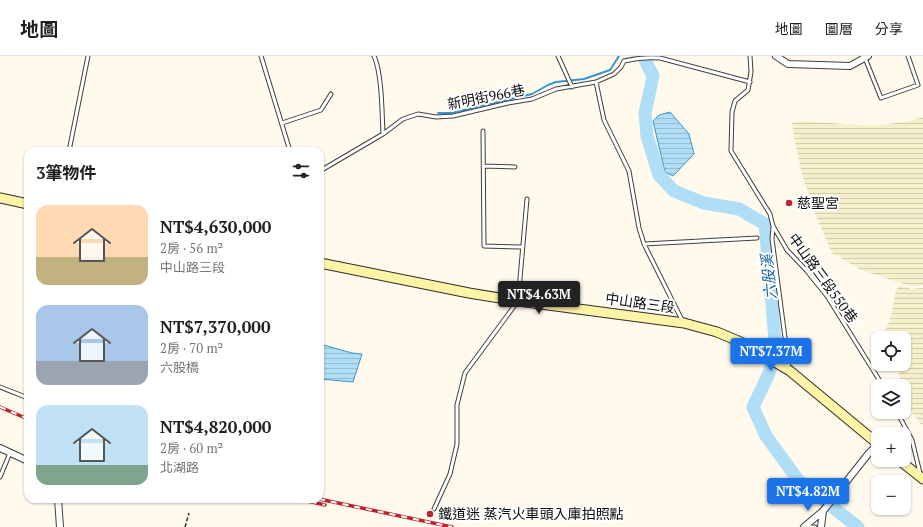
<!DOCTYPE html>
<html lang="zh-TW">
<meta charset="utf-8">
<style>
body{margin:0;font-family:"PT Serif","Noto Sans TC",serif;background:#f2f2f2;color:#202124;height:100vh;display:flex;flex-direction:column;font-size:15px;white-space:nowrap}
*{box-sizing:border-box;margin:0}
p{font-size:13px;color:#757577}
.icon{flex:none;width:22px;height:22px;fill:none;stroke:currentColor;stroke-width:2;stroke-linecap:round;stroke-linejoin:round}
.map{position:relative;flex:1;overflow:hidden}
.drawer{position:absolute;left:24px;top:91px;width:300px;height:356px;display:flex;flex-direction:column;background:#fff;border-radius:12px;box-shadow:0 1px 3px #0004}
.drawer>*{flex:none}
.tools{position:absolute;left:871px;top:275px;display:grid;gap:8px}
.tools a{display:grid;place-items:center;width:40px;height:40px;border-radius:8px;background:#fff;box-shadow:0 1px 3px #0004;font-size:20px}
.price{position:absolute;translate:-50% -34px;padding:0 9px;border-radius:4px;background:#1a73e8;color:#fff;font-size:13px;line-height:26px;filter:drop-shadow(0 1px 2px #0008)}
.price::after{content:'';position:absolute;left:50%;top:24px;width:12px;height:9px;margin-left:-6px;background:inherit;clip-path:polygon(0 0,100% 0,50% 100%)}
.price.selected{background:#222;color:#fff}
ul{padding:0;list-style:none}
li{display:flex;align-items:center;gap:12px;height:100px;padding:0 12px}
li span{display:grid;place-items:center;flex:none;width:112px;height:80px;border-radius:12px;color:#555}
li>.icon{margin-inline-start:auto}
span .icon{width:48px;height:48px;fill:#fffc;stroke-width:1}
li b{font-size:17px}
h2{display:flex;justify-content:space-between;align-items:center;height:48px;padding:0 12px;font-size:17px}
header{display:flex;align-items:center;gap:24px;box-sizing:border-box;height:56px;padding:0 20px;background:#fff;border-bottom:1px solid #e0e0e0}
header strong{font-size:19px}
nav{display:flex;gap:22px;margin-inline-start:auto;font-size:14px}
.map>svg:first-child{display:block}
.farmland{fill:url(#farmland-rules)}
.water{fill:url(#water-rules);stroke:#3696ce}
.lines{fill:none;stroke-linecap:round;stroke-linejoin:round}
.stream{stroke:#3696ce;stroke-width:2}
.river{stroke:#afdef6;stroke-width:13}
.lane-casing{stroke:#3f3f3f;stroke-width:5}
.street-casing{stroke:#3f3f3f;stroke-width:8}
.secondary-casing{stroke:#2e2e2e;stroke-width:11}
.path{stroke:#2e2e2e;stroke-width:1.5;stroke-dasharray:4 2;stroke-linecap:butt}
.lane{stroke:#fff;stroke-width:3}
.street{stroke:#fff;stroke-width:6}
.secondary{stroke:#fff3a6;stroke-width:9}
.rail-casing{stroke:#bd232f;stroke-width:3.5}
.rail{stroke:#fff;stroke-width:2;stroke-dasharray:6;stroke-linecap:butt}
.poi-dot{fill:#bd232f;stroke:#fff;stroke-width:1.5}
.labels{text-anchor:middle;stroke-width:4;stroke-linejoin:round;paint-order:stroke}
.street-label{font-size:14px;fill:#0c0c0c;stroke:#fff}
.poi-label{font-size:14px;fill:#0c0c0c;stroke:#fff;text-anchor:start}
.water-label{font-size:15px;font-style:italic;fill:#15669e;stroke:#fff}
</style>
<header>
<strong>地圖</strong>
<nav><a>地圖</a><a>圖層</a><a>分享</a></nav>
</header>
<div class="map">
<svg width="923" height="471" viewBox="0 0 923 471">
<defs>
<pattern id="farmland-rules" width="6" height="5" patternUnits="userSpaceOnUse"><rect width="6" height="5" fill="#f5f0cb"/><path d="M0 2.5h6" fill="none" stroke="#d1cdad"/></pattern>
<pattern id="water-rules" width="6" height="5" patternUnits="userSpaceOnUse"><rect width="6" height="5" fill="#afdef6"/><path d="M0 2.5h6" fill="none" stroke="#95bdd2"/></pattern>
</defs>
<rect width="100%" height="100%" fill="#fffaeb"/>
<path class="farmland" d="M923,61V229L910,230L861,214L832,197L815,158L802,118L795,86L792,67L800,65L875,70L909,65Z
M900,229L911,233L923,232V371L911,355L904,336V330H902L896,308H904V282H886L884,277L891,261L896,234Z"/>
<path class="water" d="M670,56L689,78L694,98L673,120L665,116L653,65L659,59Z
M320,288L352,297L362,298L353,326L320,323Z"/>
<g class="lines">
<path class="stream" d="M438,57H451L532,38L548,29L556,26L584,23L610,14L619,0"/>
<path class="river" d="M643,0L653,20L645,57L647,80L659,119L674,135L704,147L739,153L765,168L775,284L770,315L753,351L766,380L798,424L858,471"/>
<g class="lane-casing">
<path id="lane" d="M261,0L290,95
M374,0C382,17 382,57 383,78
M558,0L572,31
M750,0L751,16L748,34L735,45L732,56L731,95L770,158L773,170L787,194L806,214L827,240L883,330
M865,2L881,42L918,29L908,0
M596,26L604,64L629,115L639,172L644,188L683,266
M282,67L321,54L331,38
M483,75L484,190L522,191
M69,95L88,0
M483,110L515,111
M320,115L383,78L403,63L418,58L436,61L453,60L508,47L532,43L556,33L596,26L614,18L621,11L624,5C637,2 647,1 660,2L750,26
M773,171L772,183L789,312
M644,188L757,182
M0,331L28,342
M897,356L912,384L920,417
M0,421L10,397
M434,453L450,418L457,388V349L465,317L518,245L527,143
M806,471H815"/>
</g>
<g class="street-casing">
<path id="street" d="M776,0L788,8L850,10L868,0
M0,392L28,405
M58,443L60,471
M804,471L823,455L869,397L878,388
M821,471L823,455"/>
</g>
<g class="secondary-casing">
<path id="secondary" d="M0,142L28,148
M320,207L469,237L518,245L684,267L717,276L743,287L790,315L878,388
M899,404L923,423"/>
</g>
<path class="path" d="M185,471L189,457"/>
<use href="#lane" class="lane"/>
<use href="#street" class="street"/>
<use href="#secondary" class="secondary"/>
<g class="rail-casing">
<path id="rail" d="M0,351L28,363
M299,443L325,449
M319,443L452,471"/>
</g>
<use href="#rail" class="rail"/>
</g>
<g class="poi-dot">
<circle cx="789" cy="147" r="4"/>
<circle cx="430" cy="458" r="4"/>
</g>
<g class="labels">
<g class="street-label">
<text transform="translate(486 41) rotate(-11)" y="5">新明街966巷</text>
<text transform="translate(823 222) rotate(54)" y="5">中山路三段550巷</text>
<text transform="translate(640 247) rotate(8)" y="5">中山路三段</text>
</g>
<g class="poi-label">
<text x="797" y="152">慈聖宮</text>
<text x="438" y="463">鐵道迷 蒸汽火車頭入庫拍照點</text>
</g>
<g class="water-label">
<text transform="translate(769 221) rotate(-95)" y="5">六股溪</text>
</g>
</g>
</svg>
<div class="tools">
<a><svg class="icon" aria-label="locate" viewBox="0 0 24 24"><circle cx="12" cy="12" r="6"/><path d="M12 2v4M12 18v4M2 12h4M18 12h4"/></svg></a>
<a><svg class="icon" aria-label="layers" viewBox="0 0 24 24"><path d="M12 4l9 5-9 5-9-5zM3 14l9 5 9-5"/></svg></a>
<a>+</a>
<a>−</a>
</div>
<b class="price selected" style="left:539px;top:259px">NT$4.63M</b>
<b class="price" style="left:771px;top:316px">NT$7.37M</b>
<b class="price" style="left:808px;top:456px">NT$4.82M</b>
<section class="drawer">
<h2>3筆物件<svg class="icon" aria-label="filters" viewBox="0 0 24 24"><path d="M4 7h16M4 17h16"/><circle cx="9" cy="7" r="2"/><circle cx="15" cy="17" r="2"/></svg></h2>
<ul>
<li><span style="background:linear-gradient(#ffd9b3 65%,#c2b280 0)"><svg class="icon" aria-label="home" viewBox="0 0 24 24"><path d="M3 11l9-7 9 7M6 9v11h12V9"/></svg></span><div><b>NT$4,630,000</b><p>2房 · 56 m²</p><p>中山路三段</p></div></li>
<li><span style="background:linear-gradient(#a9c7e8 70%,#9aa5b1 0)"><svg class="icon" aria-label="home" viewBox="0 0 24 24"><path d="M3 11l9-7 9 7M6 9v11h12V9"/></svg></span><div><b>NT$7,370,000</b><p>2房 · 70 m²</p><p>六股橋</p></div></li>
<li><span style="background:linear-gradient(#bfe0f5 75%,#7fa58c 0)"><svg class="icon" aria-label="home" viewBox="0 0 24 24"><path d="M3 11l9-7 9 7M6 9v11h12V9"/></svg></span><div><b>NT$4,820,000</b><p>2房 · 60 m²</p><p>北湖路</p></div></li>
</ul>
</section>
</div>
